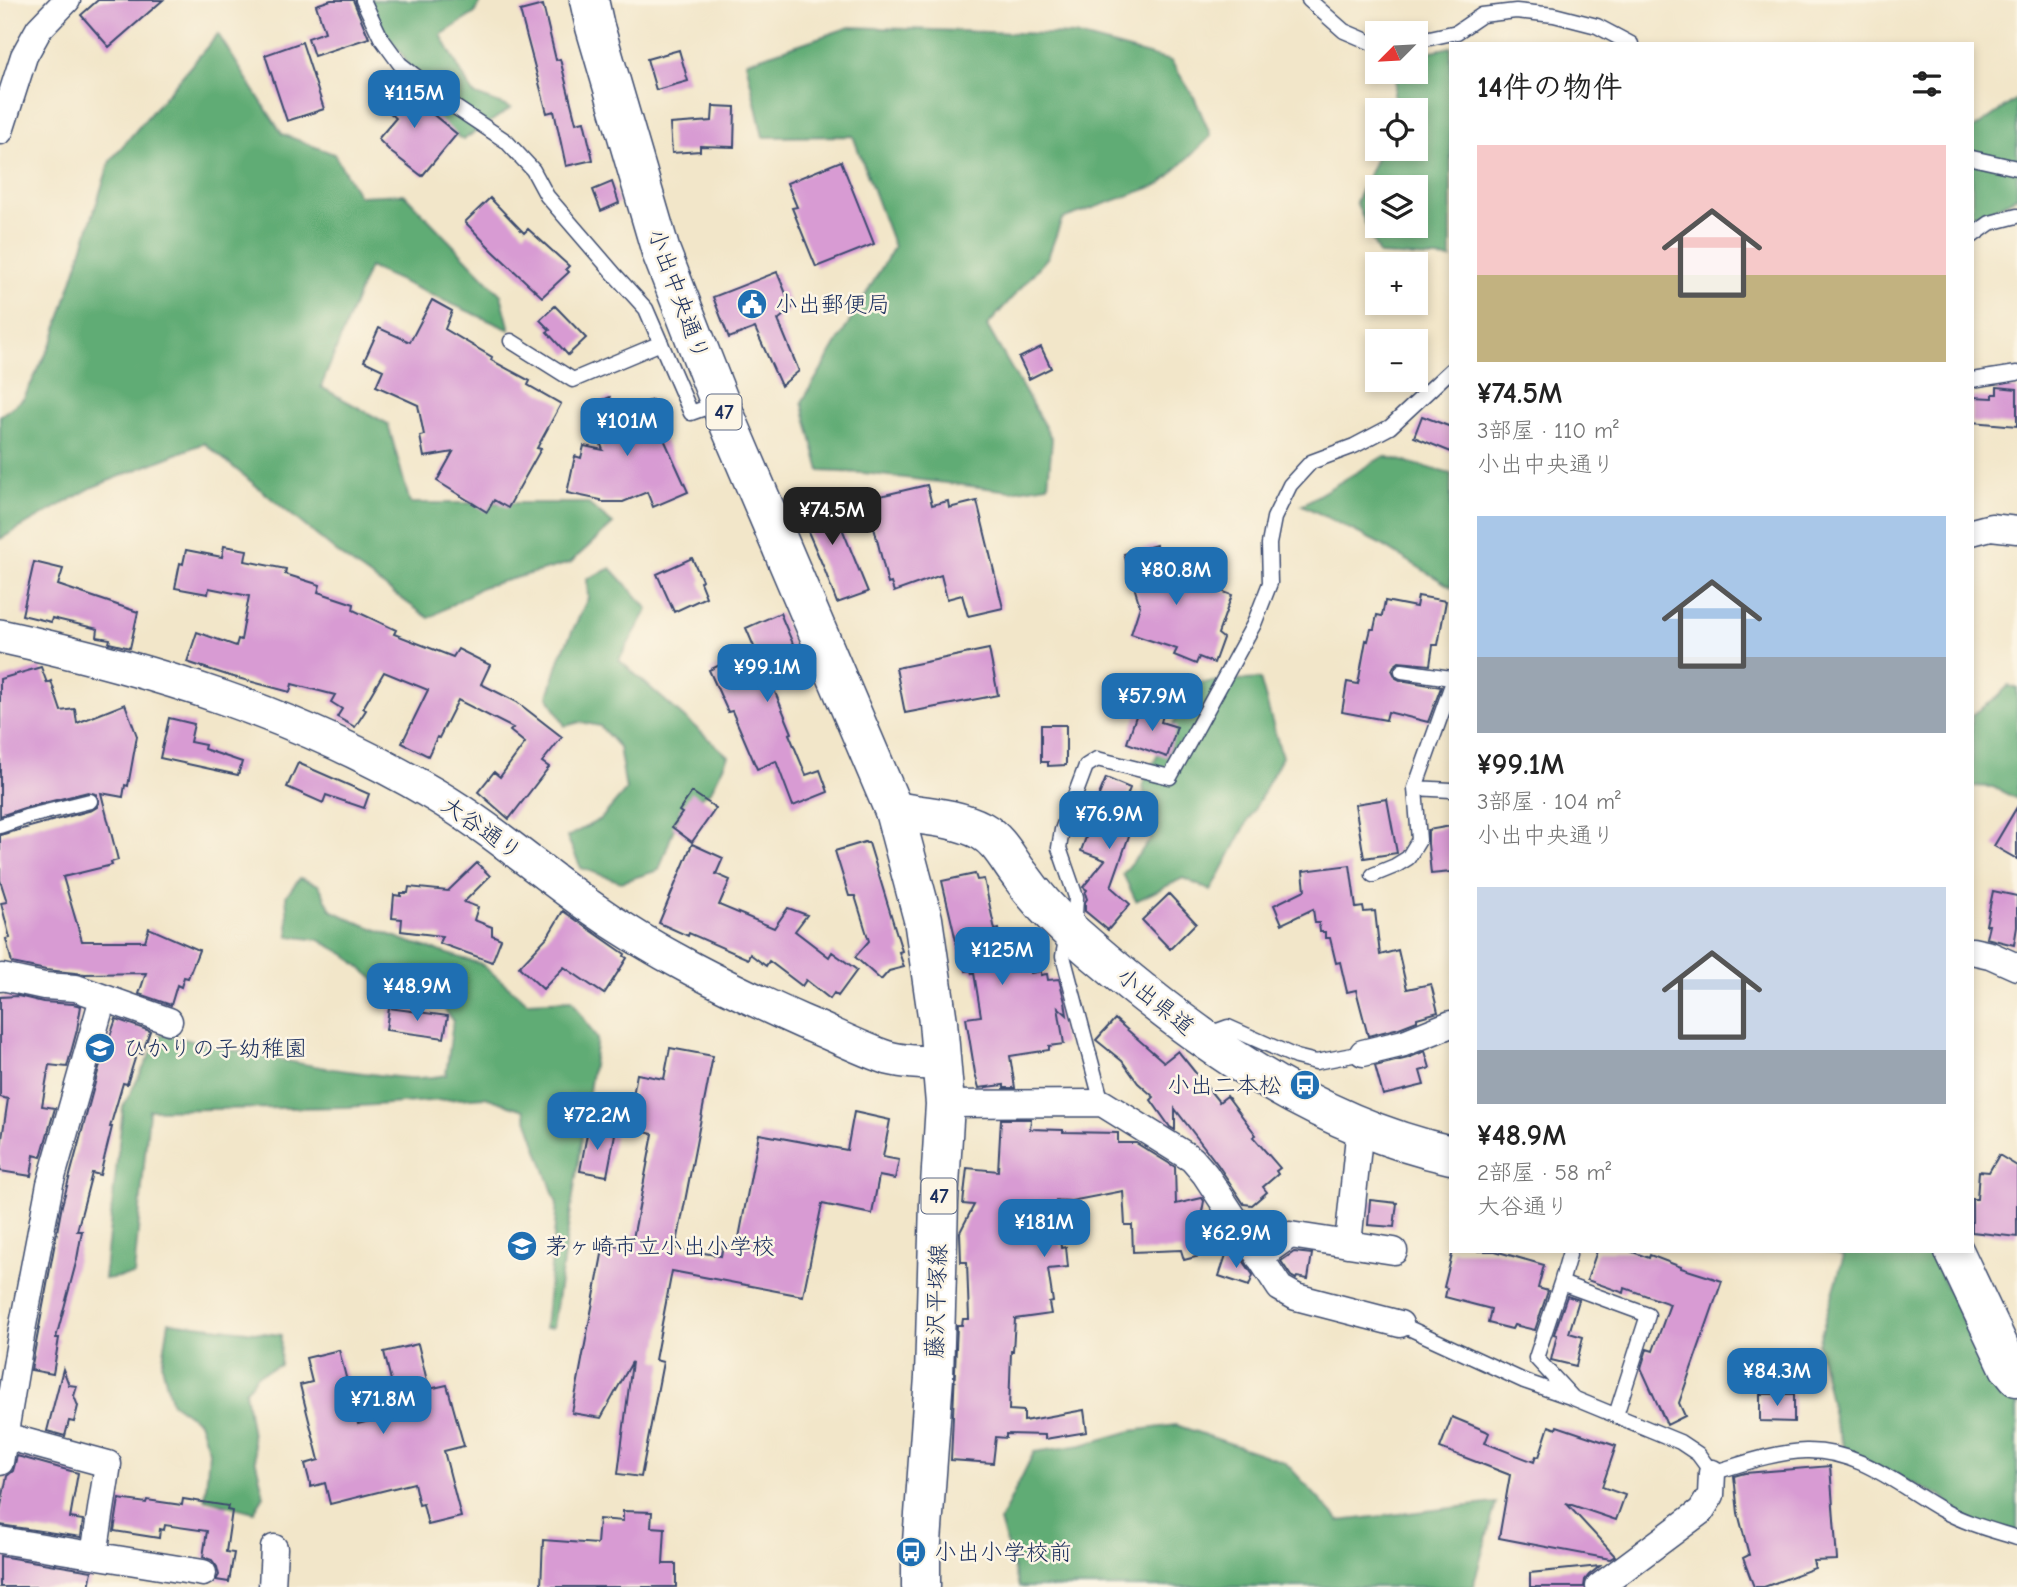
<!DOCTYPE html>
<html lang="ja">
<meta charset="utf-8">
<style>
body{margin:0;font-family:"Comic Neue","Klee One",sans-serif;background:#f6f6f6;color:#222;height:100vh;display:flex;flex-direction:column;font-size:26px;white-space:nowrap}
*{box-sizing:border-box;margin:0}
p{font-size:23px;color:#767676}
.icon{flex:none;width:38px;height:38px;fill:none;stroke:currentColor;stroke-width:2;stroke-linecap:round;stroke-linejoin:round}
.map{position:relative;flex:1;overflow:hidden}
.side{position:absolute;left:1449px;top:42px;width:525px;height:1211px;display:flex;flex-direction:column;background:#fff;border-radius:0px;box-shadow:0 4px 10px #0003}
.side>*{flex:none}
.needle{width:46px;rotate:246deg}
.fabs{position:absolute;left:1365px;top:21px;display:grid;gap:14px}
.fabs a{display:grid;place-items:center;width:63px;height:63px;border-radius:0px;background:#fff;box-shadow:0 4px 10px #0003;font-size:35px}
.price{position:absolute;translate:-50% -60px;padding:0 16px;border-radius:14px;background:#1f6fb2;color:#fff;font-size:23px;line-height:46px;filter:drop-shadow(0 2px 4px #0008)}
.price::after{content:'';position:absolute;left:50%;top:42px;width:21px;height:16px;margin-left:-10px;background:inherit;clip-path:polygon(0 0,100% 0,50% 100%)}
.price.selected{background:#222;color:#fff}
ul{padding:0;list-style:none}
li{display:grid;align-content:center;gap:14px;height:371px;padding:0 28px}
li span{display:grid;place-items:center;height:217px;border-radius:0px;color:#555}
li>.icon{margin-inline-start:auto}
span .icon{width:126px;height:126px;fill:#fffc;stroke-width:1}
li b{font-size:30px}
h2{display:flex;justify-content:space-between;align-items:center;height:84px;padding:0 28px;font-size:30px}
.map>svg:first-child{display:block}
.forest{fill:#61ac75;stroke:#3e6e6a;stroke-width:2;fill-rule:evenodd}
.building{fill:#d89bd3}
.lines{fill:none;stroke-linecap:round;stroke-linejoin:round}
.service-casing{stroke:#3b4a6e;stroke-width:17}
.minor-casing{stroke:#3b4a6e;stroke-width:29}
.tertiary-casing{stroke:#3b4a6e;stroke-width:36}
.secondary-casing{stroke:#3b4a6e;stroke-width:41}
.primary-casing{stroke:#3b4a6e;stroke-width:41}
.service{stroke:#fff;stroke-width:14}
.minor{stroke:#fff;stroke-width:26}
.tertiary{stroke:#fff;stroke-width:33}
.secondary{stroke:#fff;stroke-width:38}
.primary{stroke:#fff;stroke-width:38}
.labels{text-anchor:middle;stroke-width:5;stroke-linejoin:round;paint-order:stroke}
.shield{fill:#fcf5e5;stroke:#5e6a86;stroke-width:2}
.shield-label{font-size:21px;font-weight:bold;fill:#1b2f5e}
.street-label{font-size:23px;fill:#1b2f5e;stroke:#fcf5e5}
.poi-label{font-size:23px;fill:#1b2f5e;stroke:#fcf5e5;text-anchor:start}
</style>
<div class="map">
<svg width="2017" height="1587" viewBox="0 0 2017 1587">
<rect width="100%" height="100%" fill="#fcf5e5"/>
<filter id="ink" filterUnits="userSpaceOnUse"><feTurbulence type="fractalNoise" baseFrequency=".0143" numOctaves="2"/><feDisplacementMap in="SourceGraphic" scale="14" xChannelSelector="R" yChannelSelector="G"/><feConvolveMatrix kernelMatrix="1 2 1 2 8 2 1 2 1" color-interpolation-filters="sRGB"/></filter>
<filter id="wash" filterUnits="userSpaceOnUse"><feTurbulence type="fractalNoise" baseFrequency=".00686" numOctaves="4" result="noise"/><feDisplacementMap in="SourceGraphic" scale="28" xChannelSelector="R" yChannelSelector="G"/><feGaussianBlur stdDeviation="1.57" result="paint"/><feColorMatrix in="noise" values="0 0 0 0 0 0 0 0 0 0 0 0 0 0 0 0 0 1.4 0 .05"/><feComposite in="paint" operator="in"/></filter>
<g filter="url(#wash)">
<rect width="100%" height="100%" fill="#f2e6c9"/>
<path class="forest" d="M368,0H481L475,13L441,35L473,94L511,108L463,140L436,121L404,57L379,25Z
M850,27L1075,35L1171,61L1194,97L1211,136L1161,184L1062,219L1048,257L987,326L1052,439L1048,485L1011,491L864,473L820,471L802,402L894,247L853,136L763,137L746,62Z
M218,34L282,134L334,154L359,196L404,194L501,295L510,330L369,267L321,387L388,424L410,503H587L613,524L570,563L482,587L429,618L344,558L204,443L93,487L0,539V416L24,398L54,338L110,161Z
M1451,47V259L1379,255L1356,202L1380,149H1416V110H1392L1397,72H1416V54ZM1377,187H1416V226H1377Z
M2017,99V197L1992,210L1972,216V130Z
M1384,456L1451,474V587L1382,545L1302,505Z
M611,568L648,609L619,660L728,756L711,791L681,809L659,870L621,882L581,868L567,837L601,819L626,790L619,747L600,726L580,722L565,726L548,696L561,655L588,598L587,579Z
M1260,679L1282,757L1211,891L1183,878L1136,901L1123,874L1150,840L1143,784L1194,683Z
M2008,686L2017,688V799L1993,787L1972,786V715L1994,700Z
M300,878L319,885L331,910L354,921L409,942L481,964L527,1002L572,1000L597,1039L553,1327L545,1328L557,1204L524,1110L485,1097L347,1107L149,1110L134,1275L104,1279L123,1107L161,1034C226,1048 290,1064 356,1072C389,1076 413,1082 446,1075L453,1021L425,983L382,986L346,955L319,940L289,936L286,896Z
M1825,1251H1926L1936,1266L1958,1310L1987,1378L2017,1405V1536L1989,1539L1941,1496L1846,1453L1834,1421L1818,1344L1844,1256Z
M169,1322L281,1335L280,1365L257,1375L245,1391L256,1462L264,1496L254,1512L205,1499L209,1451L199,1422L171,1402L162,1365Z
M1176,1425L1285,1462L1339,1521L1496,1503L1473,1587H1019L1000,1521L1034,1452L1082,1445L1131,1431Z"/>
<g id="blocks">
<path class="building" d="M98,0H163L109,47L81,15Z
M331,0H353L369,38L314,56L308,38L325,32L316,5Z
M543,5L556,60L560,59L576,123L584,121L593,160L566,166L554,111L547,113L520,11Z
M302,42L324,109L287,121L265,55Z
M679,50L688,81L656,90L647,59Z
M403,79L419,91L413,98L457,134L422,176L392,153L378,139L396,118L381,105Z
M713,106L735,107L734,147L700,146V151L672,153L670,124L712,121Z
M841,161L874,244L816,267L792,208L797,207L787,183Z
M612,182L619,203L601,211L593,190Z
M490,198L524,233L528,229L569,266L566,269L569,272L542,297L493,251L465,222Z
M777,272L792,308L778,320L799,371L781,386L755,328L729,338L713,297Z
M432,300L452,311L445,329L492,357L491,360L530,381L528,385L561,404L537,448L541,449L508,508L494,500L487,512L437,481L453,452L424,457L420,436L424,435L418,405L376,386L383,370L364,361L379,328L410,342Z
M555,306L586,338L568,355L547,332L550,330L540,320Z
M1041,347L1051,368L1029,379L1019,358Z
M1997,387L2017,389V426L1972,422V397L1993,398V394H1997Z
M610,397L617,413L652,400L662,427L659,428L688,492L653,507L647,492L623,502H601V500L567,493L575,456L581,458L584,446L603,450L590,416L593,404Z
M1422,416L1451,427V452L1414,437Z
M927,485L932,505L948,501L949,508L977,501L1003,608L968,616L962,595L947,599L941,575L894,592L891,583L888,584L867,499Z
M823,493L824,495L828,494L868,592L837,603L823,566L796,504Z
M1156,545L1161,562L1165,560L1194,572L1191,580L1232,595L1218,634L1223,638L1214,663L1199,657L1196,664L1174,655L1177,649L1131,634L1140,606L1124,554Z
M224,546L247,550L245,561L286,569L285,574L320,585L318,592L354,604L353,610L396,630L394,634L453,657L458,649L490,665L481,684L517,702L562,737L542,762L549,767L509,819L478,792L494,772L500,777L525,743L510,731L513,728L458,700L439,738L437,737L428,756L402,743L428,690L384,672L363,708L366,710L355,727L337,717L342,709L331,702L335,695L292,684L290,692L230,676L187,662L197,632L236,646L238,639L241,640L249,596L209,588L208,594L175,588L180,563L183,564L186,550L222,557Z
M692,558L702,580L700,582L706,597L674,612L657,574Z
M34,562L63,569L58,585L138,612L130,648L109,643L110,639L97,637L98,629L52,618L51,622L22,615Z
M1418,596L1446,601L1438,645H1433L1430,665L1399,662L1394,666L1392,670L1396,678L1400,680L1441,687L1428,722L1388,712L1386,720L1342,712L1347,682L1358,684L1366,640L1368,641L1371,629H1374L1377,615L1382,616L1385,601L1416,607Z
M780,613L796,651L798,650L806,670L772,685L792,733L789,734L806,775L820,770L828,792L793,806L776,761L757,769L732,711L728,712L709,670L755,649L746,628Z
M989,649L998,695L905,713L896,668Z
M41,667L47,683L51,681L61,711L75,709L77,723L125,704L137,736L128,786L125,785L123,797L101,793L118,860L111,862L112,865L63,877L82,941H145L149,928L199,950L188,978L184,977L181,987L177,985L171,1005L139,994L146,973L85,974L46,970L12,963L6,939L10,938L1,903L7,902L0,880V835L92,810L97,807L99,803L96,794L88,792L24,808L0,816V679Z
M1139,707L1163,715L1161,722L1177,727L1167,757L1127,743Z
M169,718L194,724L190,742L205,745L204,749L242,762L238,775L160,758Z
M1041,725H1066V765L1048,766V762H1041Z
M298,763L369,794L364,808L326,795L323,803L287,787Z
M1106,778L1130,788L1124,804L1144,812L1134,835L1130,833L1111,887L1130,904L1108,930L1085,911V902L1087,899L1085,893L1087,890L1083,887L1105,860L1081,851L1093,818L1090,817Z
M692,792L716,808L692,842L672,827L682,813L679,811Z
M1387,799L1397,853L1364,858L1355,804Z
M2017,807V859L1994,846Z
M1451,826V872L1431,874L1428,844V830Z
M865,842L866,843H869L902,951L899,952L904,967L889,971L881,980L855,957L869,941L855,896H849L835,851Z
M692,844L723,858L716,874L730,880L719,905L774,928L788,908L807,915L795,931L829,957L832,952L857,970L838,996L834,993L830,999L806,980L802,986L769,961L766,966L750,954L748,959L689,933L688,936L659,923Z
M477,863L490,876L464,902L478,907L474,920L492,927V935L501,939L492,962L439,943L442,936L401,931L402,919L392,918L394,895L401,896V893H408L409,887L448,891Z
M1350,865L1356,908L1363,907L1364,912L1375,911L1380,955L1398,950L1407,989L1431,984L1438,1012L1417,1018V1021L1399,1028L1368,1036L1356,990L1347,992L1340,962L1336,963L1330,938H1325V932H1320L1319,923H1315L1313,909L1282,924L1274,905L1305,890L1303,871Z
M975,874L977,880L984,879L995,930L999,929L1000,933L1033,935L1031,973L1041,971V975L1047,974L1048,980L1059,979L1065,1002L1067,1015L1058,1007L1064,1044L1049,1046V1050L1010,1056L1015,1088H1004V1085L979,1088L975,1073L966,1018L981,1016L974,973L972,974L971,970L966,971L963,958H960L942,881Z
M1993,891L2017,896V927L2014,945L1986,938L1989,925H1986Z
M1169,894L1196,923L1170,949L1142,920Z
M563,911L625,954L624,956L627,958L604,994L564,967L543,989L519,967L548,936Z
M18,996L43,1002L73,1004L81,1006L77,1030L67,1067L49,1065L42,1106L55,1108L41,1157L34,1155L31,1176L0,1171V1152L8,1099L0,1097V997Z
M389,1008L448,1016L444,1038L386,1030Z
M116,1019L150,1031L142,1054L137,1052L127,1084L123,1083L110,1127H112L100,1175L92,1173L77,1231H82L77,1259L56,1338H59L53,1374L31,1370L62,1205L99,1068Z
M1115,1019L1164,1062L1178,1051L1219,1102L1227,1096L1256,1135L1253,1137L1280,1168L1276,1171L1278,1174L1263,1187L1267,1192L1252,1205L1244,1204L1218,1165L1175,1109V1130L1170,1127L1151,1100L1154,1097L1138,1083L1122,1061L1096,1040Z
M670,1048L713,1056L676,1248L721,1256L723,1245L737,1248L759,1134L847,1150L854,1112L890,1120L883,1157L899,1160L895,1179L879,1176L872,1214L822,1204L803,1296L672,1271L655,1360L663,1362L641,1477L618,1474L632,1362L601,1418L572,1413L604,1244L631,1249L653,1134L627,1128L637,1074L664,1079Z
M1425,1051L1430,1068L1420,1071L1424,1085L1383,1095L1375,1066L1408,1058Z
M1001,1119H1031L1030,1129L1063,1130V1132L1118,1133V1143H1136L1175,1167L1176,1204L1202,1198L1204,1201L1199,1228L1213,1231L1219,1251L1184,1260L1181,1250L1133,1252L1132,1225H1125L1123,1191L1071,1201L1056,1200L1061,1248L1066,1247L1068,1267L1048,1269L1053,1302L1049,1303L1051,1314L1015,1319L1013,1351H1011L1009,1410L1024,1411V1421L1084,1410L1087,1432L1045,1439V1435L1006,1434V1438L996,1437L993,1463L951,1460L957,1325H962L963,1319H969L967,1262H961L960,1232L974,1205L963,1204L967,1168L998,1171Z
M588,1129L615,1134L607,1176L580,1171Z
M1999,1155L2017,1166V1237L1972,1232V1199H1977L1979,1171L1989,1172Z
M1370,1200L1397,1203L1394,1227L1368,1225Z
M1453,1251H1495L1544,1265L1538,1288L1548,1291L1535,1330L1514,1325L1512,1329L1488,1323L1491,1309L1445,1297L1447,1288L1444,1287Z
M1597,1251H1630L1649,1258L1650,1255L1681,1267V1268L1722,1281L1679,1403L1685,1416L1667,1425L1641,1368L1647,1349L1653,1351L1670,1304L1625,1288L1624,1293L1587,1280Z
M1227,1252L1240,1256L1253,1275L1249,1286L1219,1276Z
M1294,1252L1312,1254L1308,1279L1297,1277L1296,1279L1291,1276L1281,1261Z
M1567,1296L1579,1300L1569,1333L1583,1337L1576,1366L1551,1360L1557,1335L1554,1334Z
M418,1344L429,1389L447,1385L464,1446L444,1451L461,1517L428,1525L423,1504L419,1505L414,1483L330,1504L325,1483L311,1487L305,1464L319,1460L300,1385L312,1382L306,1358L339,1350L358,1424L399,1413L384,1352Z
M63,1369L69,1385L77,1386L74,1396L78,1406L74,1422L69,1421L65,1436L47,1431Z
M1760,1394H1794V1422L1760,1421Z
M1452,1417L1486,1431L1489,1433L1485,1443L1534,1462L1536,1456L1539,1457L1549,1426L1556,1429L1557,1426L1616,1446L1602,1487L1625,1495L1616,1520L1566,1503L1615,1556L1610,1559L1499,1538L1510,1475L1440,1448Z
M17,1456L78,1473L70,1518L83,1520L81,1537L0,1525V1510L7,1476L13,1471Z
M1830,1466L1837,1560L1813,1561L1815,1568L1764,1587H1754L1743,1558L1749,1555L1738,1513L1734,1476L1745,1473Z
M119,1499L146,1503L147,1500L182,1505L183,1499L228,1506L227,1510L232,1511L226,1552L234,1553L229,1582L216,1580L219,1575L217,1567L212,1560L203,1557L207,1531L165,1525L164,1530L160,1529L159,1538L114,1531Z
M623,1511L652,1512L651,1527L665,1528L663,1564H676V1587H541L543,1540L597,1544L599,1519L623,1521Z
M0,1556L92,1571L89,1587H0Z
M1600,1566L1589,1575L1585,1580L1584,1587H1530V1573Z"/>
</g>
</g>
<g filter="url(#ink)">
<use href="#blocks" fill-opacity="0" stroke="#3b4a6e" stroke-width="2"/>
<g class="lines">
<g class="service-casing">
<path id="service" d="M363,0L381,38L400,64L455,107L506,141L533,170L547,196L616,276L646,309L691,413L719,403
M1309,0L1344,31L1377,45
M1416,41L1457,32L1482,15L1516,11L1554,15L1597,26L1631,44
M1972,158L2017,168
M1972,236L1990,223L2017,216
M511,341L573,380L661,343
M1972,380L2017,373
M1402,671L1451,678
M1415,788L1451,790
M0,826L26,817L90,801
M1373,875L1395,866L1408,858L1419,840L1415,788L1451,687
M1206,1035L1228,1027L1296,1057L1316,1062L1363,1053
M1102,1103L1063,956L1068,929L1075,915L1076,897L1059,848L1062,830L1086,766L1097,759L1170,777L1254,624L1270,583L1269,544L1274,518L1290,485L1311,462L1354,446L1390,427L1451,370
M1569,1255L1561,1283L1648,1315L1616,1415
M1561,1283L1536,1358L1572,1397
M1400,1324L1524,1381L1573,1398L1680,1442L1698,1454L1712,1473C1742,1464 1774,1452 1806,1451C1859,1450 1898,1485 1942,1510C1965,1523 1992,1530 2017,1538"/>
</g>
<g class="minor-casing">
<path id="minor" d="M0,131L24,56L39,29L67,0
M1972,532L1991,527L2017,530
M1972,951L1990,955L2017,967
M0,978L2,977L44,986L76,988L169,1021
M1363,1053L1404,1043L1451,1024
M945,1104L1102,1103L1192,1159L1205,1174L1280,1288L1296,1297L1400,1324
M1348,1244L1360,1126
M1259,1257L1290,1235L1394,1251
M5,1436L108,1464L94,1555
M0,1462L22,1330L50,1184L103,998
M0,1540L203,1573
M272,1587L274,1548
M1599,1587L1701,1511L1711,1495L1712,1473"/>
</g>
<g class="tertiary-casing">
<path id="tertiary" d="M0,636C151,669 301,715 435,795C489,827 538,870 589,906C655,953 729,989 803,1022C830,1033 857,1047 885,1057C903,1063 924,1062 943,1064"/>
</g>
<g class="secondary-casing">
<path id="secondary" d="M894,811C923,816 956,817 982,831C1000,841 1008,860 1020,875C1034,895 1051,914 1070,931C1180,1028 1304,1122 1451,1155
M1954,1251L2009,1367L2017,1377"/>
</g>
<g class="primary-casing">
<path id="primary" d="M589,0L595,27L661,252L720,403L894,811L923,919L938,1022L945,1104L939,1202L934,1377L921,1556V1587"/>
</g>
<use href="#service" class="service"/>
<use href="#minor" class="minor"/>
<use href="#tertiary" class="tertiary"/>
<use href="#secondary" class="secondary"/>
<use href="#primary" class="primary"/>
</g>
</g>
<defs>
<g id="civic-disc" transform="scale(1.575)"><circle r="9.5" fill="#1f6fb2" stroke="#fcf5e5"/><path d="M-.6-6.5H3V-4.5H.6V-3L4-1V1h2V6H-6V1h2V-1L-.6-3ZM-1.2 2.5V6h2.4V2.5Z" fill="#fff"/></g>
<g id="school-disc" transform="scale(1.575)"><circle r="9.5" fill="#1f6fb2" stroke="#fcf5e5"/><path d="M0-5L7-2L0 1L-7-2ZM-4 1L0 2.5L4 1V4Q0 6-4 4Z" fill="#fff"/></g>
<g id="bus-disc" transform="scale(1.575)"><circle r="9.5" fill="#1f6fb2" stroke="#fcf5e5"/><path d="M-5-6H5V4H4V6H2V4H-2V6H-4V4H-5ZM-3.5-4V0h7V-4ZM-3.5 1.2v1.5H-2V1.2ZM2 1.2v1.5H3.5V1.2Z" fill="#fff"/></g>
</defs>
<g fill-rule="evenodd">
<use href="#civic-disc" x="752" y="304"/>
<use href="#school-disc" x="100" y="1048"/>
<use href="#bus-disc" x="1305" y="1085"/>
<use href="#school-disc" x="522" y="1246"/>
<use href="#bus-disc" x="911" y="1552"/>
</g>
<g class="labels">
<g class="shield">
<rect x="706.5" y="394.5" width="35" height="35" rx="5"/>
<rect x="921.5" y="1178.5" width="35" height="35" rx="5"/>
</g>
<g class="shield-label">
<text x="724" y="419">47</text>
<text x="939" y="1203">47</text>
</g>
<g class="street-label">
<text transform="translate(679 294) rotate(70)" y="8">小出中央通り</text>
<text transform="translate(482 828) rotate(35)" y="8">大谷通り</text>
<text transform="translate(1156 1001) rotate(39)" y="8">小出県道</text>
<text transform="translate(936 1301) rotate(-88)" y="8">藤沢平塚線</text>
</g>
<g class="poi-label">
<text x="775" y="312">小出郵便局</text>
<text x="123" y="1056">ひかりの子幼稚園</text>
<text x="1282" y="1093" text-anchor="end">小出二本松</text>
<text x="545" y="1254">茅ヶ崎市立小出小学校</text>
<text x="934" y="1560">小出小学校前</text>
</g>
</g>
</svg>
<div class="fabs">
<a><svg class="needle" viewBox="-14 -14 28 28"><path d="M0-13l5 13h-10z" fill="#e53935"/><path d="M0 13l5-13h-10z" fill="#767676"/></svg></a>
<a><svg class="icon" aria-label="locate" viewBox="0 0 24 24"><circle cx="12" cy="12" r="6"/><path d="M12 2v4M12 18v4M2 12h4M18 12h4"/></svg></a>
<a><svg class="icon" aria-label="layers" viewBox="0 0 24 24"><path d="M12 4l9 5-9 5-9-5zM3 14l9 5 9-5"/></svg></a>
<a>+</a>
<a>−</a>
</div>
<b class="price" style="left:414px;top:130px">¥115M</b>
<b class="price" style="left:627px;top:458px">¥101M</b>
<b class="price selected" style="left:832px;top:547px">¥74.5M</b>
<b class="price" style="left:1176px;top:607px">¥80.8M</b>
<b class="price" style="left:767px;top:704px">¥99.1M</b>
<b class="price" style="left:1152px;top:733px">¥57.9M</b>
<b class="price" style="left:1109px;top:851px">¥76.9M</b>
<b class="price" style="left:1002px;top:987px">¥125M</b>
<b class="price" style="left:417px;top:1023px">¥48.9M</b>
<b class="price" style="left:597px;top:1152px">¥72.2M</b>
<b class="price" style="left:1044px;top:1259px">¥181M</b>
<b class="price" style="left:1236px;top:1270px">¥62.9M</b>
<b class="price" style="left:1777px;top:1408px">¥84.3M</b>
<b class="price" style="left:383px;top:1436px">¥71.8M</b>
<section class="side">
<h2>14件の物件<svg class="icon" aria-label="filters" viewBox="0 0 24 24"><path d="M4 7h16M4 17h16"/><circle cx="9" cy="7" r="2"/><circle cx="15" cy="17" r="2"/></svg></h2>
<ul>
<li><span style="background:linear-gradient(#f6c9c9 60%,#c2b280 0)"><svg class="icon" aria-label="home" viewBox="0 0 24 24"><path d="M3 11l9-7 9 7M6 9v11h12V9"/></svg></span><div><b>¥74.5M</b><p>3部屋 · 110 m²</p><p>小出中央通り</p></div></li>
<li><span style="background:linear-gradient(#a9c7e8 65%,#9aa5b1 0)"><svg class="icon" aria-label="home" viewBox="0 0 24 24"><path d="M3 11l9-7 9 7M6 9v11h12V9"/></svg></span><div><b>¥99.1M</b><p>3部屋 · 104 m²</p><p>小出中央通り</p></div></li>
<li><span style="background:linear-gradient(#c9d6e8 75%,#9aa5b1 0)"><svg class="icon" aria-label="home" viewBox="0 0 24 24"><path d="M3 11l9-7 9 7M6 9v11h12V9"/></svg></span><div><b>¥48.9M</b><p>2部屋 · 58 m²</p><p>大谷通り</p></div></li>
</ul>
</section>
</div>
